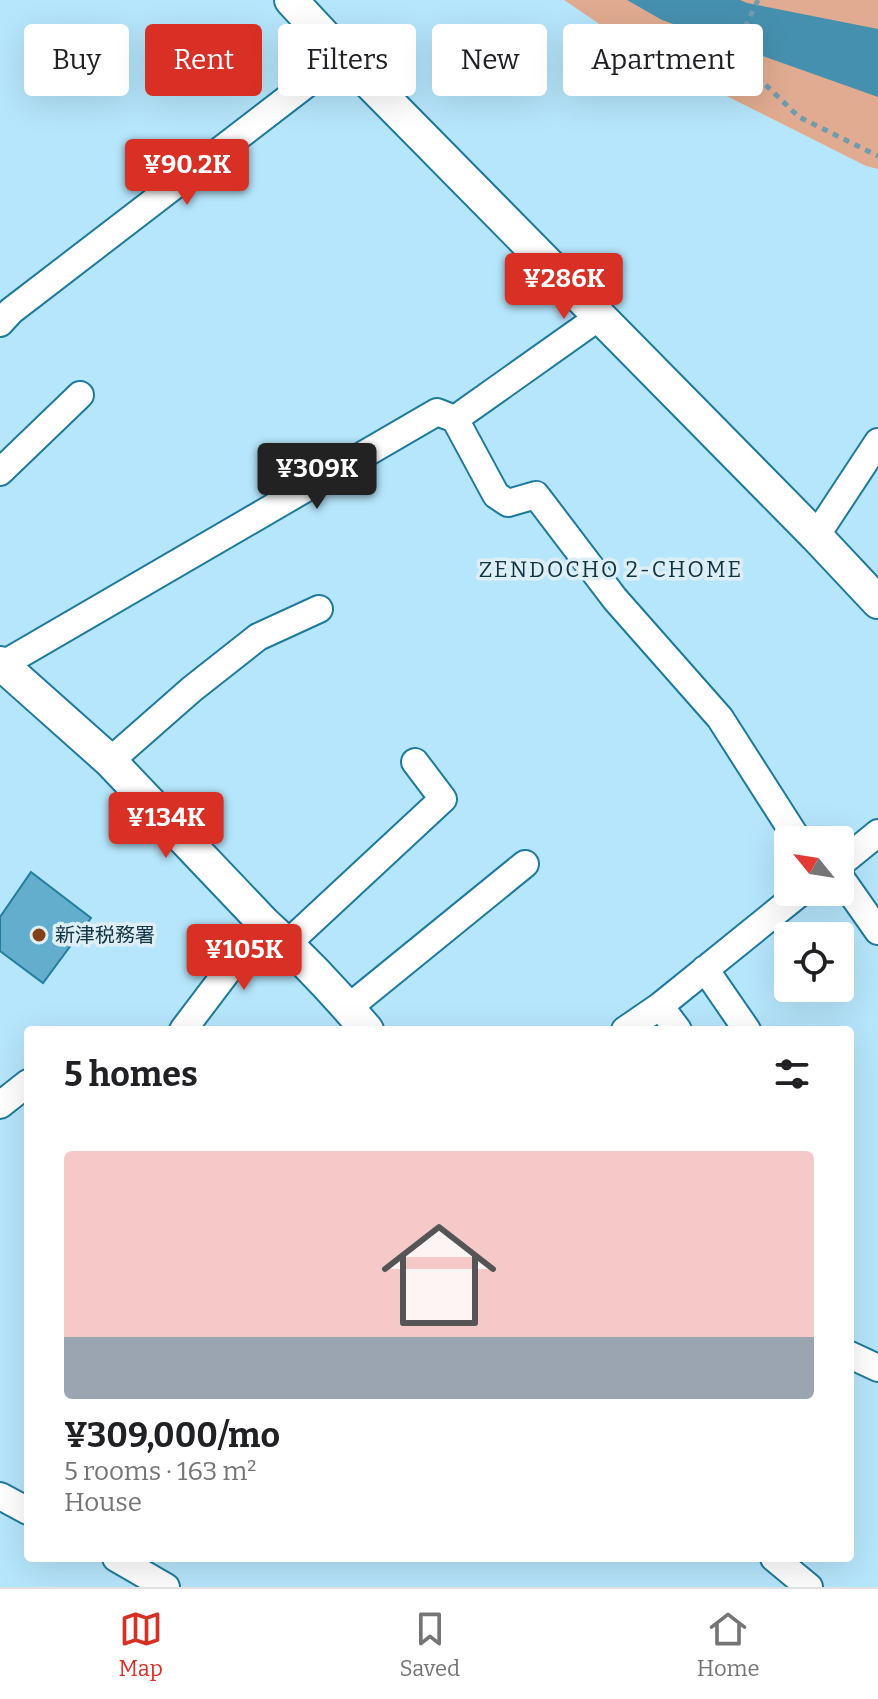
<!DOCTYPE html>
<meta charset="utf-8">
<style>
body{margin:0;font-family:Bitter,"Noto Sans JP",serif;background:#f2f2f2;color:#202124;height:100vh;display:flex;flex-direction:column;font-size:30px;white-space:nowrap}
*{box-sizing:border-box;margin:0}
p{font-size:26px;color:#757577}
.icon{flex:none;width:44px;height:44px;fill:none;stroke:currentColor;stroke-width:2;stroke-linecap:round;stroke-linejoin:round}
.map{position:relative;flex:1;overflow:hidden}
.details{position:absolute;left:24px;top:1026px;width:830px;height:536px;display:flex;flex-direction:column;background:#fff;border-radius:8px;box-shadow:0 8px 32px #0002}
.details>*{flex:none}
.banner{position:absolute;left:24px;top:24px;width:830px;height:72px;display:flex;gap:16px}
.needle{width:52px;rotate:300deg}
.fabs{position:absolute;left:774px;top:826px;display:grid;gap:16px}
.fabs a{display:grid;place-items:center;width:80px;height:80px;border-radius:8px;background:#fff;box-shadow:0 8px 32px #0002;font-size:40px}
.price{position:absolute;translate:-50% -68px;padding:0 18px;border-radius:8px;background:#d93025;color:#fff;font-size:26px;line-height:52px;filter:drop-shadow(0 2px 4px #0008)}
.price::after{content:'';position:absolute;left:50%;top:48px;width:24px;height:18px;margin-left:-12px;background:inherit;clip-path:polygon(0 0,100% 0,50% 100%)}
.price.on{background:#222;color:#fff}
ul{padding:0;list-style:none}
li{display:grid;align-content:center;gap:16px;height:424px;padding:0 40px}
li+li{border-top:2px solid #e0e0e0}
li span{display:grid;place-items:center;height:248px;border-radius:8px;color:#555}
li>.icon{margin-inline-start:auto}
span .icon{width:144px;height:144px;fill:#fffc;stroke-width:1}
li b{font-size:34px}
h2{display:flex;justify-content:space-between;align-items:center;height:96px;padding:0 40px;font-size:34px}
.pill{padding:0 28px;border-radius:8px;background:#fff;box-shadow:0 8px 32px #0002;font-size:28px;line-height:72px}
.pill.on{background:#d93025;color:#fff}
.tabs{display:flex;justify-content:space-around;align-items:center;height:112px;border-top:2px solid #e0e0e0;background:#fff;font-size:22px;color:#757577}
.tabs a{display:grid;justify-items:center;gap:4px}
.tabs .on{color:#d93025}
.map>svg:first-child{display:block}
.green{fill:#e0ab90}
.water{fill:#4690af}
.building{fill:#63adcd;stroke:#227d9e;stroke-width:2}
.lines{fill:none;stroke-linecap:round;stroke-linejoin:round}
.minor-casing{stroke:#1e7a9c;stroke-width:30}
.tertiary-casing{stroke:#1e7a9c;stroke-width:36}
.path{stroke:#709bae;stroke-width:5;stroke-dasharray:6 6;stroke-linecap:butt}
.minor{stroke:#fff;stroke-width:26}
.tertiary{stroke:#fff;stroke-width:32}
.poi-dot{fill:#844016;stroke:#deeef5;stroke-width:3}
.labels{text-anchor:middle;stroke-width:7;stroke-linejoin:round;paint-order:stroke}
.poi-label{font-size:20px;fill:#0f3442;stroke:#deeef5;text-anchor:start}
.neighbourhood-label{font-size:22px;letter-spacing:2px;fill:#0f3442;stroke:#deeef5}
</style>
<div class="map">
<svg width="878" height="1587" viewBox="0 0 878 1587">
<rect width="100%" height="100%" fill="#b6e6fc"/>
<path class="green" d="M564,0H878V169L866,166L645,55Z"/>
<path class="water" d="M627,0H740L747,3L878,29V97L662,20Z"/>
<path class="building" d="M31,872L91,918L43,983L0,951V917Z"/>
<g class="lines">
<g class="minor-casing">
<path id="minor" d="M0,323L11,311L343,56
M455,419L496,495L508,503L536,495L615,599L720,718L798,840
M0,472L80,395
M816,536L878,442
M0,666L437,412L455,419L599,317
M110,761L192,689L258,637L319,609
M840,864L878,833
M840,877L878,931
M287,944L443,799L415,762
M705,969L747,1030
M660,1006L678,1030
M348,1008L525,864
M183,1030L264,923
M625,1030L660,1006L801,892
M0,1105L28,1083
M850,1355L878,1368
M0,1496L28,1511
M116,1558L166,1587
M774,1558L809,1587"/>
</g>
<g class="tertiary-casing">
<path id="tertiary" d="M291,0L343,56L816,536L878,602
M0,663L110,761L264,923C301,956 335,992 367,1030"/>
</g>
<path class="path" d="M758,0L731,57L745,65L799,117L878,156"/>
<use href="#minor" class="minor"/>
<use href="#tertiary" class="tertiary"/>
</g>
<circle class="poi-dot" cx="39" cy="935" r="8"/>
<g class="labels">
<g class="poi-label">
<text x="55" y="942">新津税務署</text>
</g>
<g class="neighbourhood-label">
<text x="611" y="577">ZENDOCHO 2-CHOME</text>
</g>
</g>
</svg>
<div class="fabs">
<a><svg class="needle" viewBox="-14 -14 28 28"><path d="M0-13l5 13h-10z" fill="#e53935"/><path d="M0 13l5-13h-10z" fill="#757577"/></svg></a>
<a><svg class="icon" aria-label="locate" viewBox="0 0 24 24"><circle cx="12" cy="12" r="6"/><path d="M12 2v4M12 18v4M2 12h4M18 12h4"/></svg></a>
</div>
<b class="price" style="left:187px;top:207px">¥90.2K</b>
<b class="price" style="left:564px;top:321px">¥286K</b>
<b class="price on" style="left:317px;top:511px">¥309K</b>
<b class="price" style="left:166px;top:860px">¥134K</b>
<b class="price" style="left:244px;top:992px">¥105K</b>
<div class="banner">
<a class="pill">Buy</a>
<a class="pill on">Rent</a>
<a class="pill">Filters</a>
<a class="pill">New</a>
<a class="pill">Apartment</a>
</div>
<section class="details">
<h2>5 homes<svg class="icon" aria-label="filters" viewBox="0 0 24 24"><path d="M4 7h16M4 17h16"/><circle cx="9" cy="7" r="2"/><circle cx="15" cy="17" r="2"/></svg></h2>
<ul>
<li><span style="background:linear-gradient(#f6c9c9 75%,#9aa5b1 0)"><svg class="icon" aria-label="home" viewBox="0 0 24 24"><path d="M3 11l9-7 9 7M6 9v11h12V9"/></svg></span><div><b>¥309,000/mo</b><p>5 rooms · 163 m²</p><p>House</p></div></li>
</ul>
</section>
</div>
<nav class="tabs">
<a class="on"><svg class="icon" aria-label="map" viewBox="0 0 24 24"><path d="M3 6l6-2 6 2 6-2v14l-6 2-6-2-6 2zM9 4v14M15 6v14"/></svg>Map</a>
<a><svg class="icon" aria-label="saved" viewBox="0 0 24 24"><path d="M7 4h10v16l-5-4-5 4z"/></svg>Saved</a>
<a><svg class="icon" aria-label="home" viewBox="0 0 24 24"><path d="M3 11l9-7 9 7M6 9v11h12V9"/></svg>Home</a>
</nav>
